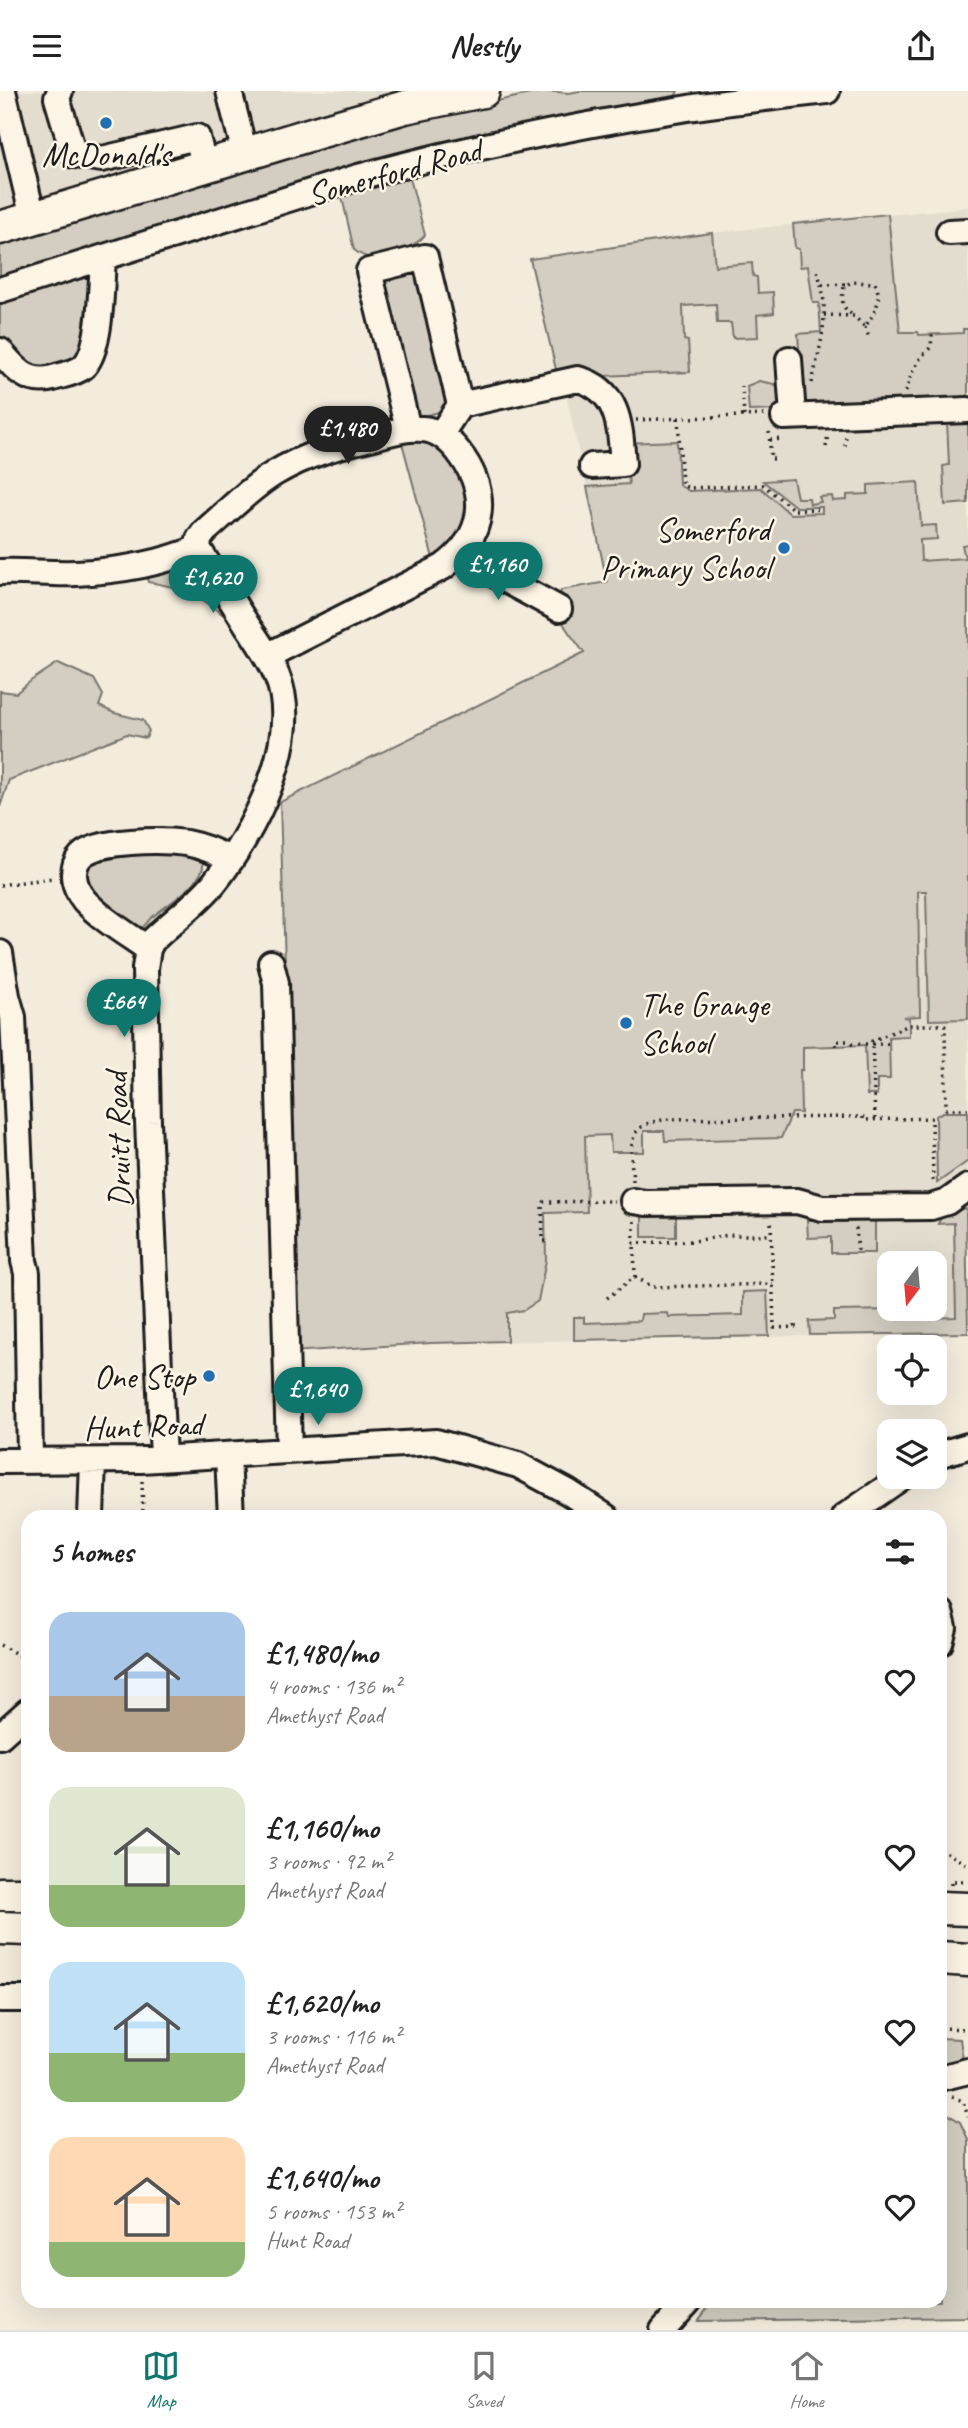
<!DOCTYPE html>
<meta charset="utf-8">
<style>
body{margin:0;font-family:Caveat,sans-serif;background:#f2f2f2;color:#222;height:100vh;display:flex;flex-direction:column;font-size:26px;white-space:nowrap}
*{box-sizing:border-box;margin:0}
p{font-size:23px;color:#767676}
.icon{flex:none;width:38px;height:38px;fill:none;stroke:currentColor;stroke-width:2;stroke-linecap:round;stroke-linejoin:round}
.map{position:relative;flex:1;overflow:hidden}
.drawer{position:absolute;left:21px;top:1419px;width:926px;height:798px;display:flex;flex-direction:column;background:#fff;border-radius:21px;box-shadow:0 7px 28px #0002}
.drawer>*{flex:none}
.needle{width:46px;rotate:196deg}
.tools{position:absolute;left:877px;top:1160px;display:grid;gap:14px}
.tools a{display:grid;place-items:center;width:70px;height:70px;border-radius:14px;background:#fff;box-shadow:0 7px 28px #0002;font-size:35px}
.price{position:absolute;translate:-50% -60px;padding:0 16px;border-radius:24px;background:#0f766e;color:#fff;font-size:23px;line-height:46px;filter:drop-shadow(0 2px 4px #0008)}
.price::after{content:'';position:absolute;left:50%;top:42px;width:21px;height:16px;margin-left:-10px;background:inherit;clip-path:polygon(0 0,100% 0,50% 100%)}
.price.on{background:#222;color:#fff}
ul{padding:0;list-style:none}
li{display:flex;align-items:center;gap:21px;height:175px;padding:0 28px}
li span{display:grid;place-items:center;flex:none;width:196px;height:140px;border-radius:21px;color:#555}
li>.icon{margin-inline-start:auto}
span .icon{width:84px;height:84px;fill:#fffc;stroke-width:1}
li b{font-size:30px}
h2{display:flex;justify-content:space-between;align-items:center;height:84px;padding:0 28px;font-size:30px}
header{display:flex;justify-content:space-between;align-items:center;height:91px;padding:0 28px;background:#fff;font-size:32px;font-weight:800}
.dock{display:flex;justify-content:space-around;align-items:center;height:98px;border-top:2px solid #e0e0e0;background:#fff;font-size:19px;color:#767676}
.dock a{display:grid;justify-items:center;gap:4px}
.dock .on{color:#0f766e}
.map>svg:first-child{display:block}
.built{fill:#e3ddcf;fill-rule:evenodd}
.green{fill:#d3cec1;stroke:#78756e;stroke-width:2}
.lines{fill:none;stroke-linecap:round;stroke-linejoin:round}
.minor-casing{stroke:#1c1c1c;stroke-width:30}
.major-casing{stroke:#1c1c1c;stroke-width:37}
.path{stroke:#1c1c1c;stroke-width:3.5;stroke-dasharray:2 5;stroke-linecap:butt}
.minor{stroke:#fcf5e5;stroke-width:24}
.major{stroke:#fcf5e5;stroke-width:32}
.poi-dot{fill:#1f6fb2;stroke:#fcf5e5;stroke-width:2.5}
.labels{text-anchor:middle;stroke-width:5;stroke-linejoin:round;paint-order:stroke}
.poi-label{font-size:33px;fill:#1c1c1c;stroke:#fcf5e5;text-anchor:end}
.street-label{font-size:33px;fill:#1c1c1c;stroke:#fcf5e5}
</style>
<header><svg class="icon" aria-label="menu" viewBox="0 0 24 24"><path d="M4 6h16M4 12h16M4 18h16"/></svg>Nestly<svg class="icon" aria-label="share" viewBox="0 0 24 24"><path d="M12 15V3M7 8l5-5 5 5M5 13v7h14v-7"/></svg></header>
<div class="map">
<svg width="968" height="2239" viewBox="0 0 968 2239">
<rect width="100%" height="100%" fill="#f3ecdd"/>
<filter id="ink" filterUnits="userSpaceOnUse"><feTurbulence type="fractalNoise" baseFrequency=".0143" numOctaves="2"/><feDisplacementMap in="SourceGraphic" scale="14" xChannelSelector="R" yChannelSelector="G"/><feConvolveMatrix kernelMatrix="1 2 1 2 8 2 1 2 1" color-interpolation-filters="sRGB"/></filter>
<g filter="url(#ink)">
<path class="built" d="M0,0H421L0,122Z
M968,116V1242L431,1252L291,1261L283,988L285,876L280,711L584,562L562,534L559,518L561,499L607,491L565,299L557,283L530,168L710,142ZM889,1172H934V1218H889Z"/>
<path class="green" d="M544,0L569,2L580,0H678L673,10L0,193V153L375,36Z
M410,87L425,144C417,156 384,166 369,166C364,166 358,162 354,159L342,106Z
M888,123L900,241H918L919,244L963,242V238H968V311L798,315L794,257H799L798,243L821,241L819,212H813L808,175L800,176L799,158L795,157L793,133Z
M712,142L715,175L752,172L753,185L757,186L758,202L773,201L774,222L757,224L758,246L733,247L731,232H717L716,213L683,215L684,249L688,250L690,281L602,285L580,280L557,283L530,168Z
M417,178L452,307L447,319L419,326L416,325L379,196L383,182Z
M86,186L90,187L91,222L78,269L39,282L0,249V213Z
M759,290L774,293L780,296L783,319L749,320L747,295Z
M968,324V412L945,414L943,375L949,374L947,330Z
M401,348L429,350L446,361L470,402L468,434L434,471Z
M677,350L679,394L689,400L761,397L790,423L822,422V416H796L763,390L793,388L797,407H809L810,413L821,411L819,406L832,405L833,410L847,409V404L868,403V394L918,391L921,435L936,434L937,448L920,449L921,470L965,467L962,454L968,453V928L929,929L926,800H918L920,925L903,926L909,927V945L889,946L890,988H877V1004H867L865,954L803,956V979H800L801,1022H792L781,1047L665,1050L664,1040H644V1061H611L610,1044L585,1045L587,1121L545,1122L546,1169L538,1210L524,1219L507,1222V1250L431,1252L291,1261L283,988L285,876L280,711L584,562C565,534 557,535 561,499L607,491L587,396L629,393L624,352Z
M188,472L195,475L234,533C203,506 188,497 148,491L145,480Z
M58,572L94,588L103,604L99,615L114,622L143,629L149,640L146,647L127,643L9,689L0,716V600L16,602L32,589Z
M183,762L203,769C208,791 164,815 150,828C145,833 144,837 138,840L102,811L82,786L85,772L112,763Z
M943,1021H968V1070L937,1092L936,1025Z
M960,1117L966,1118L968,1242L810,1244L809,1230L834,1229V1220L897,1219V1228L956,1226L954,1132L938,1133L943,1121Z
M642,1124H676V1146H642Z
M875,1128V1162H831V1146L808,1147L807,1129Z
M767,1200L769,1245L574,1249V1226H584V1232L640,1230L641,1223L668,1222L669,1226L743,1224V1201Z
M940,1947L960,1948L964,1976L940,1982Z
M940,2018L960,2031L968,2048V2226L698,2230L713,2210H940Z"/>
<g class="lines">
<g class="minor-casing">
<path id="minor" d="M3,0L33,127
M60,0L57,7L74,64L102,68L197,46L205,76
M229,0L245,63
M949,141L968,140
M0,199L358,86C467,57 577,34 688,17C734,10 781,5 827,0
M0,260C14,277 28,294 53,287C62,284 76,282 83,276C102,259 101,192 103,167
M789,268L793,325
M460,314L578,288C620,299 620,337 623,373L592,375
M784,326L968,319
M408,338L369,180L425,166L460,314L441,343
M459,464L559,518
M0,481C25,480 51,483 76,482C116,480 161,473 198,457L199,448L205,440C227,421 250,397 275,382C305,364 337,355 370,347C387,343 405,336 423,338C437,339 449,349 458,360C490,401 486,445 443,476L267,565
M148,858C127,843 101,828 84,809C79,803 74,792 74,784C74,777 76,770 81,765C97,748 163,749 186,752C202,755 217,761 231,769
M0,862L7,905L13,926L24,1170L27,1182L30,1369
M271,872L276,892L289,1360
M633,1110L646,1112L797,1110L822,1117L931,1116L947,1111L968,1096
M228,1365L231,1426
M934,1365L968,1355
M163,1367L148,1031L145,877L148,858L152,850C172,830 196,814 214,792C253,743 303,648 277,585C269,566 258,550 247,534C231,508 214,483 198,457
M0,1370L141,1369L436,1351L518,1374L568,1401L606,1426
M91,1426L93,1370
M844,1426L902,1386
M940,1521L944,1537L940,1552
M0,1645L28,1620
M0,1908H28
M940,1987L968,1980
M663,2239L689,2210"/>
</g>
<g class="major-casing">
<path id="major" d="M0,137L315,42L405,16L483,0
M0,1803H28
M940,1817L968,1818
M0,1837L28,1838
M940,1867L968,1869"/>
</g>
<path class="path" d="M822,194L847,193
M824,224L854,225L865,236C875,221 883,209 875,192L851,191L844,196C841,209 841,217 854,225
M865,236L870,249
M812,292C821,250 832,219 816,177
M742,295L744,325
M906,301L911,284L921,266L931,256L932,244
M678,327L682,392L684,395L689,397L763,394L794,419L822,418
M636,329L765,324
M769,341L771,368H777
M770,349L784,348
M845,355L846,344
M826,356L828,343
M0,794L53,787
M836,955V950H848L852,953H889
M875,1028L872,950L909,934H945L946,1018H968
M633,1090C632,1074 626,1044 643,1035C650,1031 659,1030 666,1028L863,1026V1029L932,1027L933,1093
M634,1130V1152L694,1150L729,1144H771
M771,1132L774,1237L795,1236V1230
M856,1137L858,1162
M546,1150H543L542,1113L544,1111L614,1110
M635,1186L653,1196L773,1193
M607,1207L635,1186L634,1152
M142,1390L143,1426
M0,1554L28,1569
M940,1758L968,1774
M951,1794V1790H968
M940,1937L968,1938
M952,2006L963,2010L968,2026"/>
<use href="#minor" class="minor"/>
<use href="#major" class="major"/>
</g>
</g>
<g class="poi-dot">
<circle cx="106" cy="32" r="7"/>
<circle cx="784" cy="457" r="7"/>
<circle cx="626" cy="932" r="7"/>
<circle cx="209" cy="1285" r="7"/>
</g>
<g class="labels">
<g class="poi-label">
<text x="106" y="75" text-anchor="middle">McDonald's</text>
<text x="770" y="450">Somerford<tspan x="770" dy="38">Primary School</tspan></text>
<text x="640" y="925" text-anchor="start">The Grange<tspan x="640" dy="38">School</tspan></text>
<text x="195" y="1297">One Stop</text>
</g>
<g class="street-label">
<text transform="translate(394 80) rotate(-15)" y="12">Somerford Road</text>
<text transform="translate(117 1049) rotate(-92)" y="12">Druitt Road</text>
<text transform="translate(143 1334) rotate(-2)" y="12">Hunt Road</text>
</g>
</g>
</svg>
<div class="tools">
<a><svg class="needle" viewBox="-14 -14 28 28"><path d="M0-13l5 13h-10z" fill="#e53935"/><path d="M0 13l5-13h-10z" fill="#767676"/></svg></a>
<a><svg class="icon" aria-label="locate" viewBox="0 0 24 24"><circle cx="12" cy="12" r="6"/><path d="M12 2v4M12 18v4M2 12h4M18 12h4"/></svg></a>
<a><svg class="icon" aria-label="layers" viewBox="0 0 24 24"><path d="M12 4l9 5-9 5-9-5zM3 14l9 5 9-5"/></svg></a>
</div>
<b class="price on" style="left:348px;top:375px">£1,480</b>
<b class="price" style="left:498px;top:511px">£1,160</b>
<b class="price" style="left:213px;top:524px">£1,620</b>
<b class="price" style="left:124px;top:948px">£664</b>
<b class="price" style="left:318px;top:1336px">£1,640</b>
<section class="drawer">
<h2>5 homes<svg class="icon" aria-label="filters" viewBox="0 0 24 24"><path d="M4 7h16M4 17h16"/><circle cx="9" cy="7" r="2"/><circle cx="15" cy="17" r="2"/></svg></h2>
<ul>
<li><span style="background:linear-gradient(#a9c7e8 60%,#b9a48a 0)"><svg class="icon" aria-label="home" viewBox="0 0 24 24"><path d="M3 11l9-7 9 7M6 9v11h12V9"/></svg></span><div><b>£1,480/mo</b><p>4 rooms · 136 m²</p><p>Amethyst Road</p></div><svg class="icon" aria-label="heart" viewBox="0 0 24 24"><path d="M12 20l-8-8c-3-5 5-10 8-4 3-6 11-1 8 4z"/></svg></li>
<li><span style="background:linear-gradient(#dfe7d0 70%,#8fb573 0)"><svg class="icon" aria-label="home" viewBox="0 0 24 24"><path d="M3 11l9-7 9 7M6 9v11h12V9"/></svg></span><div><b>£1,160/mo</b><p>3 rooms · 92 m²</p><p>Amethyst Road</p></div><svg class="icon" aria-label="heart" viewBox="0 0 24 24"><path d="M12 20l-8-8c-3-5 5-10 8-4 3-6 11-1 8 4z"/></svg></li>
<li><span style="background:linear-gradient(#bfe0f5 65%,#8fb573 0)"><svg class="icon" aria-label="home" viewBox="0 0 24 24"><path d="M3 11l9-7 9 7M6 9v11h12V9"/></svg></span><div><b>£1,620/mo</b><p>3 rooms · 116 m²</p><p>Amethyst Road</p></div><svg class="icon" aria-label="heart" viewBox="0 0 24 24"><path d="M12 20l-8-8c-3-5 5-10 8-4 3-6 11-1 8 4z"/></svg></li>
<li><span style="background:linear-gradient(#ffd9b3 75%,#8fb573 0)"><svg class="icon" aria-label="home" viewBox="0 0 24 24"><path d="M3 11l9-7 9 7M6 9v11h12V9"/></svg></span><div><b>£1,640/mo</b><p>5 rooms · 153 m²</p><p>Hunt Road</p></div><svg class="icon" aria-label="heart" viewBox="0 0 24 24"><path d="M12 20l-8-8c-3-5 5-10 8-4 3-6 11-1 8 4z"/></svg></li>
</ul>
</section>
</div>
<nav class="dock">
<a class="on"><svg class="icon" aria-label="map" viewBox="0 0 24 24"><path d="M3 6l6-2 6 2 6-2v14l-6 2-6-2-6 2zM9 4v14M15 6v14"/></svg>Map</a>
<a><svg class="icon" aria-label="saved" viewBox="0 0 24 24"><path d="M7 4h10v16l-5-4-5 4z"/></svg>Saved</a>
<a><svg class="icon" aria-label="home" viewBox="0 0 24 24"><path d="M3 11l9-7 9 7M6 9v11h12V9"/></svg>Home</a>
</nav>
